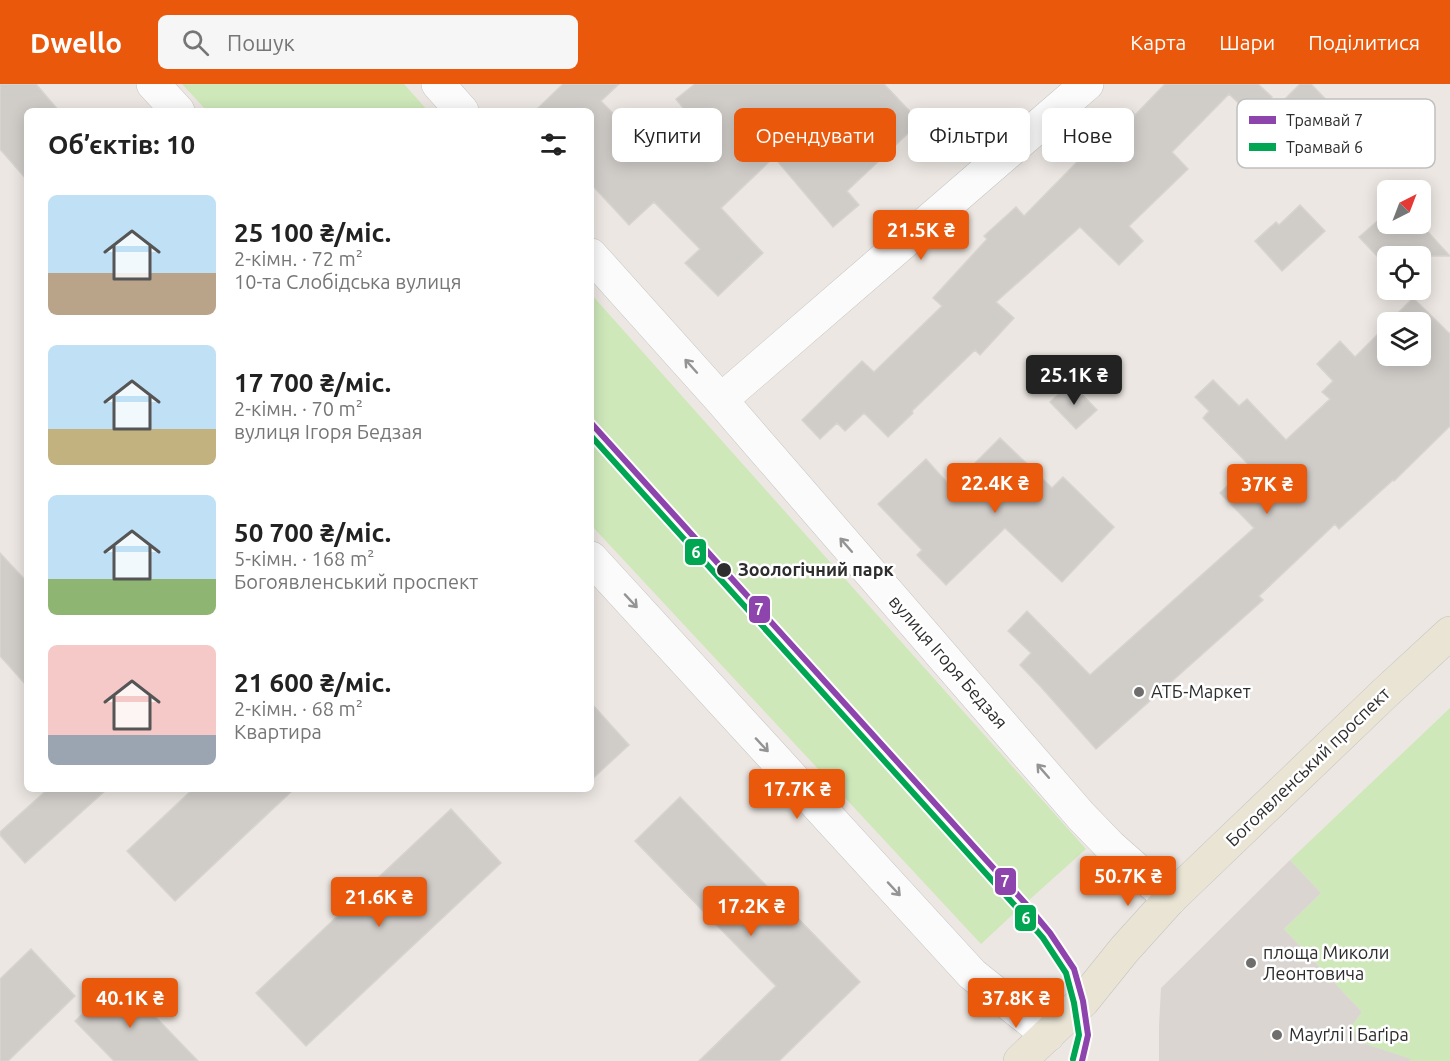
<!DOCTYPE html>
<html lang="uk">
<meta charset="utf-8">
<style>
body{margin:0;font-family:Ubuntu,sans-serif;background:#f6f6f6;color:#222;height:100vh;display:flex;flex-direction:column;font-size:22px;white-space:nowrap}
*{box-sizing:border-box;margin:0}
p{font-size:20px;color:#767676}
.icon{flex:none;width:33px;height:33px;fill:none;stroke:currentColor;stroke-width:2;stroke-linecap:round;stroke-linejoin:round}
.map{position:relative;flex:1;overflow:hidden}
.sheet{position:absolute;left:24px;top:24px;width:570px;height:684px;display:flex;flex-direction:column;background:#fff;border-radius:9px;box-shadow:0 3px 15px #0003}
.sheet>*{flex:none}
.hud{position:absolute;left:612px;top:24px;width:570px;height:54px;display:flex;gap:12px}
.needle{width:39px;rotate:42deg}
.fabs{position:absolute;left:1377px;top:96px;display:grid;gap:12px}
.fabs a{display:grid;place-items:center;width:54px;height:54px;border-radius:9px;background:#fff;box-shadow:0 3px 15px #0003;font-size:30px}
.price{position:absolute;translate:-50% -51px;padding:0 14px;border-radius:6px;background:#ea580c;color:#fff;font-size:20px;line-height:39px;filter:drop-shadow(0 2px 3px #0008)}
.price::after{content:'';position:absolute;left:50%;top:36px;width:18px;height:14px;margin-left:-9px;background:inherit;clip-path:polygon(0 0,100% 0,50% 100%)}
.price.active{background:#222;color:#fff}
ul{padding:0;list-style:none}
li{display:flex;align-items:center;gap:18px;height:150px;padding:0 24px}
li span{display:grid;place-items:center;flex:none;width:168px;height:120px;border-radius:9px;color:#555}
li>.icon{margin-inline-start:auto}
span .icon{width:72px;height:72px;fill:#fffc;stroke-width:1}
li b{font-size:26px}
h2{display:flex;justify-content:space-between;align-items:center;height:72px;padding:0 24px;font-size:26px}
.chip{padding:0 21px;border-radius:9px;background:#fff;box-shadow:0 3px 15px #0003;font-size:21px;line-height:54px}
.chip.active{background:#ea580c;color:#fff}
header{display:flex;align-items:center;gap:36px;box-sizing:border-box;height:84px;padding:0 30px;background:#ea580c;color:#fff}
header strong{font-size:28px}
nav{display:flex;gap:33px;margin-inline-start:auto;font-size:21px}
.search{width:420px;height:54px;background:#f6f6f6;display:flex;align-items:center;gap:15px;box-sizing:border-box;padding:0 21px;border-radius:9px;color:#767676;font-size:22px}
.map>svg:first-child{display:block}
.green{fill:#cee8ba}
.plaza{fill:#dad5d1}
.building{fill:#d0cdc9;stroke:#d7d3ce;stroke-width:1.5}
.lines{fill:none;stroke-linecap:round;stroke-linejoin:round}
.minor-casing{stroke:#c5c4c3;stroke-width:34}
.major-casing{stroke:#c6c4c3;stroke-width:34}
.minor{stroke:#fcfbfb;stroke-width:33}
.major{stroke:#e9e4d4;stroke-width:33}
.tram-1-casing{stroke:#fff;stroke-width:10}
.tram-2-casing{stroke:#fff;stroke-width:10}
.tram-1{stroke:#8e44ad;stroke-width:6}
.tram-2{stroke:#00a651;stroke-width:6}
.oneway{stroke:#949494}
.stop-dot{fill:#2d2d2d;stroke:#fff;stroke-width:2}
.poi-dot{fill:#706e6c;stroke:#fff;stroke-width:2}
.labels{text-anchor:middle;stroke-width:5;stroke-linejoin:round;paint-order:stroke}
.stop-label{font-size:18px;font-weight:bold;fill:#2d2d2d;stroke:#fff;text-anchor:start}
.street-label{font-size:18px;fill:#2d2d2d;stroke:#fff}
.poi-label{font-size:18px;fill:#2d2d2d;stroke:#fff;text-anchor:start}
.key{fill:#fff;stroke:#c0c0c0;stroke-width:1.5}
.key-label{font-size:16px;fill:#2d2d2d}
.line-badge{stroke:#fff;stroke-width:2}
.badge-label{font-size:16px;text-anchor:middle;font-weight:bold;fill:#fff}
</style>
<header>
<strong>Dwello</strong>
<div class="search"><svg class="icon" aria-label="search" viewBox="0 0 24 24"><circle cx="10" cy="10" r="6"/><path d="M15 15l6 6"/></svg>Пошук</div>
<nav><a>Карта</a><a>Шари</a><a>Поділитися</a></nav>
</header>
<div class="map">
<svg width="1450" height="977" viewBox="0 0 1450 977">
<rect width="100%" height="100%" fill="#ece7e2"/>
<path class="green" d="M182,0H404L428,27H207Z
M591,210L1086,765L1009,834L981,860L591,441Z
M1450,624V977H1409L1410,975L1363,959L1351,943L1362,928L1284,845L1321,809L1290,776Z"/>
<path class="plaza" d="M1290,776L1321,809L1284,845L1362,928L1351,943L1363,959L1411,975L1409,977H1159V942L1161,904Z"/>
<path class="building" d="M0,0H36L59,27H27V96L0,65Z
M563,0H619L601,17L653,71L692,35L676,15L695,0H884L920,38L847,107L859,121L833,143L774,73L721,124L763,169L718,212L685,179L700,165L654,118L629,141L591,100V27H535Z
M1165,0H1258L1272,13L1253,33L1229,10L1172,68L1188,85L1129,142L1143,157L1119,181L1080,143L996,218L1014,234L980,271L975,266L912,327L913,329L888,353L864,329L845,347L837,339L820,355L802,336L862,277L874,288L942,222L933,214L987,155L984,152L1016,123L1024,132L1076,79L1132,27L1135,31Z
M1300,0H1311L1332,22L1311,42L1285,15Z
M1300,121L1325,147L1282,187L1255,157L1276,138L1279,141Z
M1388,128V140L1420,139L1450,172H1377L1359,153Z
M1413,214L1450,250V342L1394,397L1393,396L1339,445L1335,440L1259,512L1263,516L1096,665L1041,603L1020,581L1031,569L1008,547L1027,527L1090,591L1254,444L1220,409L1249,381L1203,334L1209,327L1195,313L1213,296L1239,322L1247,315L1286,356L1330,315L1322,308L1333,297L1317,280L1340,257L1355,273L1388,240V272H1420V238H1389Z
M1071,299L1097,326L1076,345L1050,318Z
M1000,354L1052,404L1063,393L1114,443L1062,498L1005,444L946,501L917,471L922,466L878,420L926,375L951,403Z
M0,469L27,498V602L0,572Z
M591,619L629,661L591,696Z
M48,705H107L25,779L0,751V748Z
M193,705H294L175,817L127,767Z
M680,713L860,898L779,977H699L776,902L635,757Z
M451,725L501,779L306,962L256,909Z
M31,865L75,912L8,977H0V895Z
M119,895L198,977H114L75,937Z"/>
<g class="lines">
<g class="minor-casing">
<path id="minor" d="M153,0L178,27
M438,0L462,27
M591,171L721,316L1081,732L1110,762L1170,815
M721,316L1087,0
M591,474L972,890L1048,951"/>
</g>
<g class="major-casing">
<path id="major" d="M1020,977L1083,917L1124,866L1170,815L1385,609L1450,549"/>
</g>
<use href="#minor" class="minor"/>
<use href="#major" class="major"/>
<g class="tram-1-casing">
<path id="tram-1" d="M591,339L1025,819L1050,849L1074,885L1083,917L1088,951L1082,977"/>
</g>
<g class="tram-2-casing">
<path id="tram-2" d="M591,352L1018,825L1043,854L1066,889L1074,919L1079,951L1073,975"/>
</g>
<use href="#tram-1" class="tram-1"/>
<use href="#tram-2" class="tram-2"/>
</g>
<defs><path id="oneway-shaft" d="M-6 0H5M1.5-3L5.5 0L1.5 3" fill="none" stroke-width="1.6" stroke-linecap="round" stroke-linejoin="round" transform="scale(1.5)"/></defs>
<g class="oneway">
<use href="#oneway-shaft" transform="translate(691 282) rotate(-132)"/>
<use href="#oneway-shaft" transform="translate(846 461) rotate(-131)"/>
<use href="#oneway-shaft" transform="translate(631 517) rotate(47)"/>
<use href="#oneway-shaft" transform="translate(762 661) rotate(47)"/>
<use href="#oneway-shaft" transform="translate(1043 687) rotate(-131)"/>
<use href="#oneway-shaft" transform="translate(894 805) rotate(47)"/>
</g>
<circle class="stop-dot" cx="724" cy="486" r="8"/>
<g class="poi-dot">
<circle cx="1139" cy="608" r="6"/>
<circle cx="1251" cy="879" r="6"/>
<circle cx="1277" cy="951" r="6"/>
</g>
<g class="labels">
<g class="stop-label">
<text x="738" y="492">Зоологічний парк</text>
</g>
<g class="street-label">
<text transform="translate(948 578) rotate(49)" y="6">вулиця Ігоря Бедзая</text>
<text transform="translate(1308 683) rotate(-44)" y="6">Богоявленський проспект</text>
</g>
<g class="poi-label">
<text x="1151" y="614">АТБ-Маркет</text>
<text x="1263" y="875">площа Миколи<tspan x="1263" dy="21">Леонтовича</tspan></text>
<text x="1289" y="957">Мауґлі і Баґіра</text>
</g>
</g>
<rect x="1237" y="15" width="198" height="69" rx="9" class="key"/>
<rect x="1249" y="32" width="27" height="8" fill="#8e44ad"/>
<rect x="1249" y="59" width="27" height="8" fill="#00a651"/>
<g class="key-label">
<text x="1286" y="42">Трамвай 7</text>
<text x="1286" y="69">Трамвай 6</text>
</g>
<g class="line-badge">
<rect x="684" y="454" width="23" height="28" rx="6" fill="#00a651"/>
<rect x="748" y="511" width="23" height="29" rx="6" fill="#8e44ad"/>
<rect x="994" y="783" width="23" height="29" rx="6" fill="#8e44ad"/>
<rect x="1014" y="820" width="23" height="28" rx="6" fill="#00a651"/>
</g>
<g class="badge-label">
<text x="696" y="474">6</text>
<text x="759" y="531">7</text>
<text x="1005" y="803">7</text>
<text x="1026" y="840">6</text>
</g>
</svg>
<div class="fabs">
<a><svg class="needle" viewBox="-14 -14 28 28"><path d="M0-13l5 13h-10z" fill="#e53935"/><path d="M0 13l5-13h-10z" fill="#767676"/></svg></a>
<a><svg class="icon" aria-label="locate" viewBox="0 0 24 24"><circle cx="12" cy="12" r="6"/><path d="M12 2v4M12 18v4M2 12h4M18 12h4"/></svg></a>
<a><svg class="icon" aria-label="layers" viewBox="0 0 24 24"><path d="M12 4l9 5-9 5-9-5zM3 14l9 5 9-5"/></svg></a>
</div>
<b class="price" style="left:921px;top:177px">21.5K ₴</b>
<b class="price active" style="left:1074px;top:322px">25.1K ₴</b>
<b class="price" style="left:995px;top:430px">22.4K ₴</b>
<b class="price" style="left:1267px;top:431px">37K ₴</b>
<b class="price" style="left:797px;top:736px">17.7K ₴</b>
<b class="price" style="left:1128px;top:823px">50.7K ₴</b>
<b class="price" style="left:379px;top:844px">21.6K ₴</b>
<b class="price" style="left:751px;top:853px">17.2K ₴</b>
<b class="price" style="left:130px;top:945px">40.1K ₴</b>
<b class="price" style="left:1016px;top:945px">37.8K ₴</b>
<div class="hud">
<a class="chip">Купити</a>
<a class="chip active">Орендувати</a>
<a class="chip">Фільтри</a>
<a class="chip">Нове</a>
</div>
<section class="sheet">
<h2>Об’єктів: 10<svg class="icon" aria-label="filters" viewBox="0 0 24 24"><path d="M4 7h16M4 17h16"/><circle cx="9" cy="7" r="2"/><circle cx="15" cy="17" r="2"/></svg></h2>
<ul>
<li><span style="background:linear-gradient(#bfe0f5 65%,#b9a48a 0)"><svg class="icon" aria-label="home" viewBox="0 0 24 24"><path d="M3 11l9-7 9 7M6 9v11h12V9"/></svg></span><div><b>25 100 ₴/міс.</b><p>2-кімн. · 72 m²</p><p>10-та Слобідська вулиця</p></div></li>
<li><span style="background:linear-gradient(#bfe0f5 70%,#c2b280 0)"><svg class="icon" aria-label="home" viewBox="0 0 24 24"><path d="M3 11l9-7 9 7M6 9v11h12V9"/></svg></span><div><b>17 700 ₴/міс.</b><p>2-кімн. · 70 m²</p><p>вулиця Ігоря Бедзая</p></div></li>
<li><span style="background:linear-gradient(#bfe0f5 70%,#8fb573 0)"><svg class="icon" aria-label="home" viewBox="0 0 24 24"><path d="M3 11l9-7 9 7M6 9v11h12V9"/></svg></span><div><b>50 700 ₴/міс.</b><p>5-кімн. · 168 m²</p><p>Богоявленський проспект</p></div></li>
<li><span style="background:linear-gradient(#f6c9c9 75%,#9aa5b1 0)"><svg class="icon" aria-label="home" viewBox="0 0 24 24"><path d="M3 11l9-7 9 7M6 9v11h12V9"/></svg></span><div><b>21 600 ₴/міс.</b><p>2-кімн. · 68 m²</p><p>Квартира</p></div></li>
</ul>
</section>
</div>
